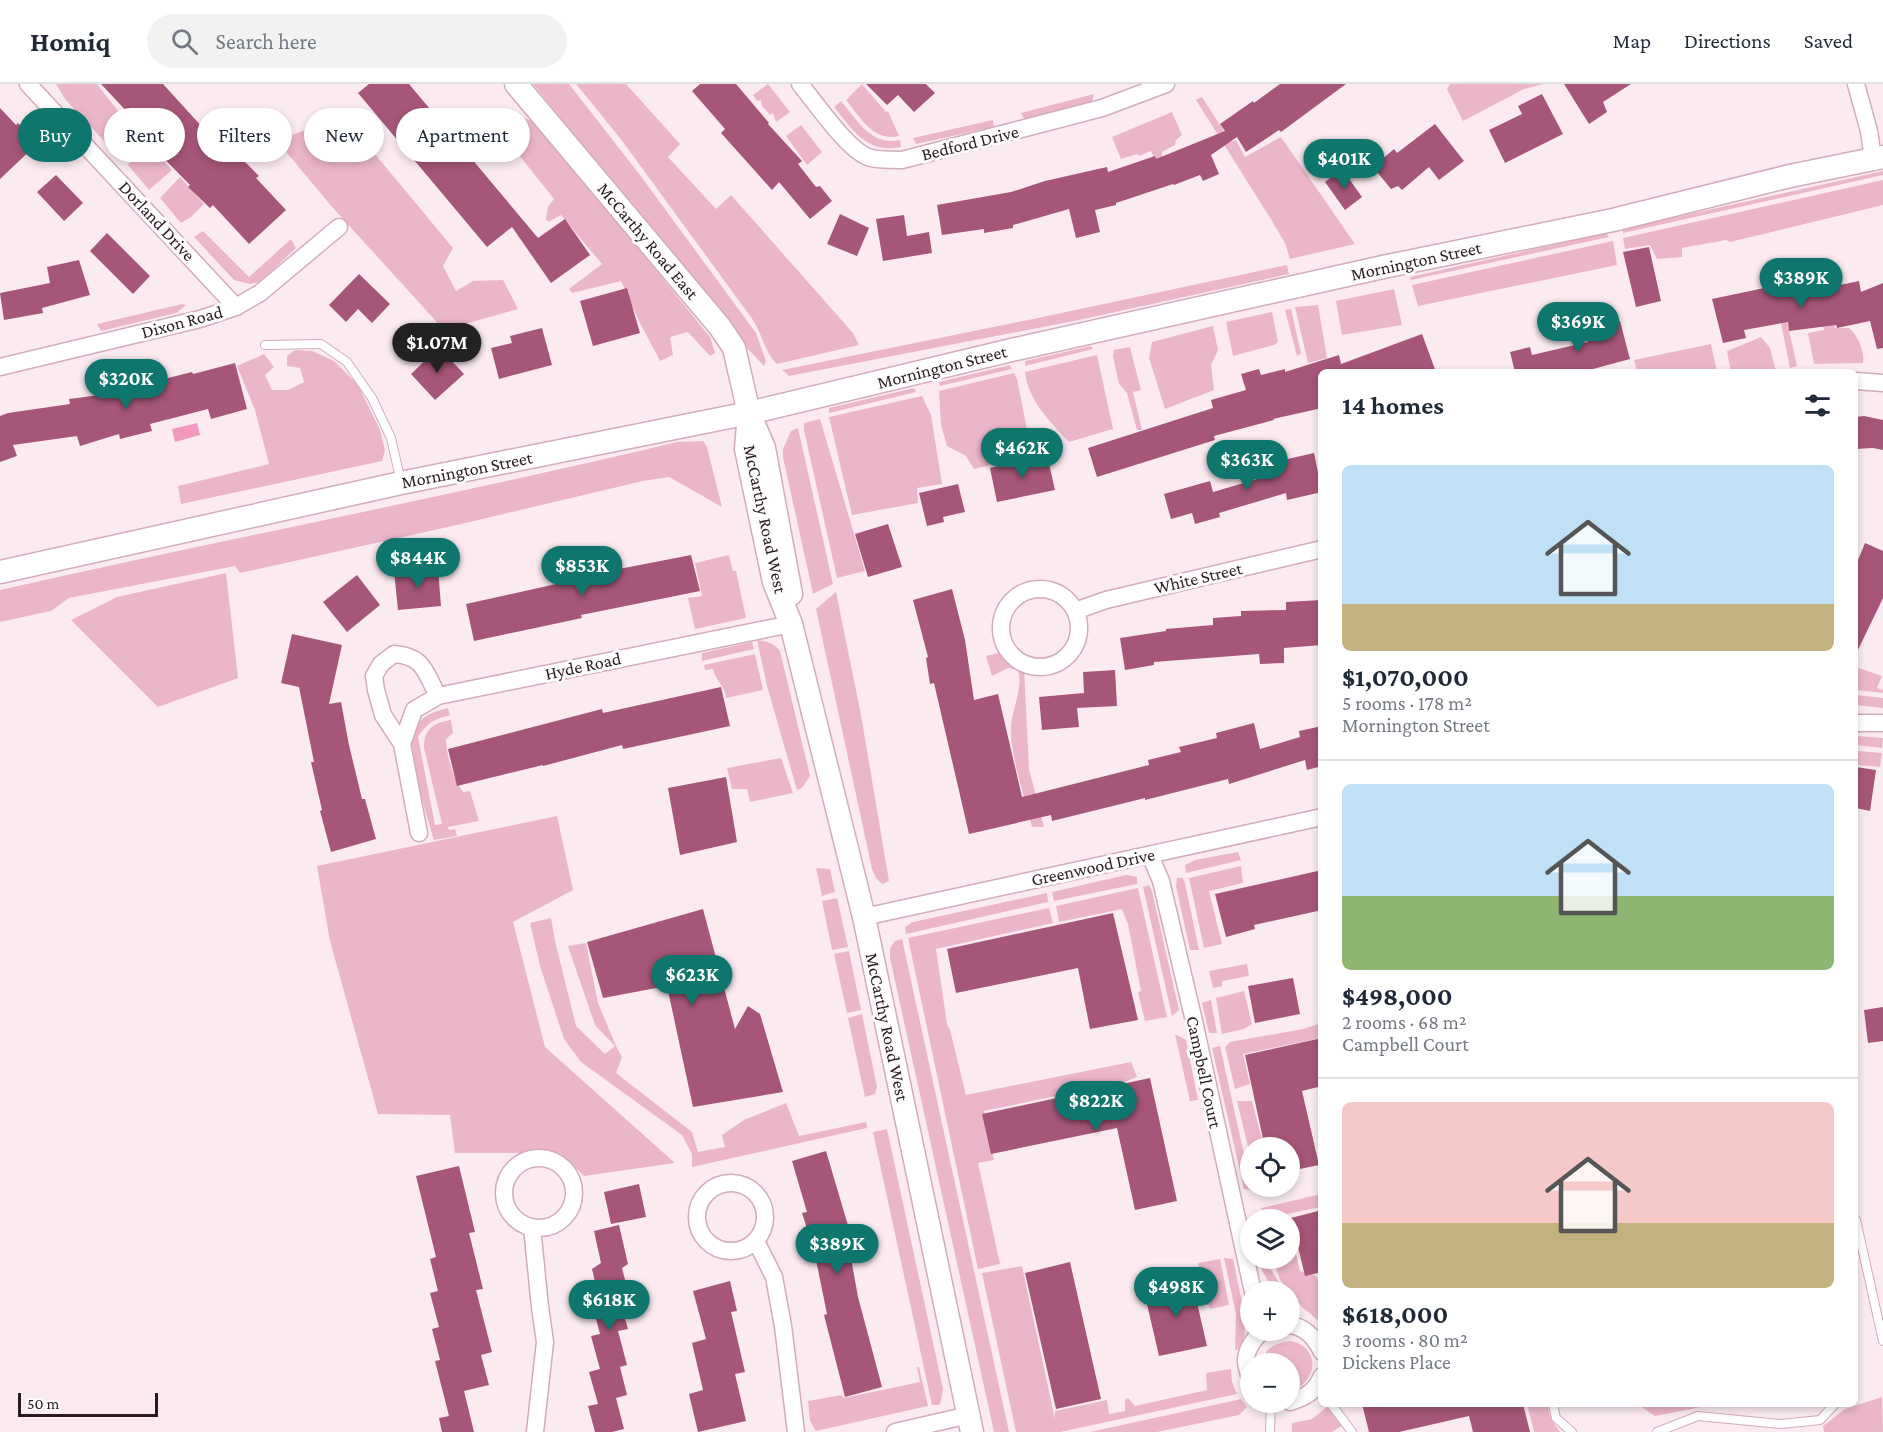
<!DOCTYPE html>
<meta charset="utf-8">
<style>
body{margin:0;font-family:"Crimson Pro",serif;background:#f2f2f3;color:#1f2937;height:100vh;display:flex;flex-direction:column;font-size:22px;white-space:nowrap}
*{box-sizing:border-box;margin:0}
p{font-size:20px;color:#747a83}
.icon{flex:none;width:33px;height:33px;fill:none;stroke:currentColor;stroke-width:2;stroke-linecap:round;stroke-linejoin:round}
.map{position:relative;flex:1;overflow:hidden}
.sheet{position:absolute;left:1318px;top:285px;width:540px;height:1038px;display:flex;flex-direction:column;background:#fff;border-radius:9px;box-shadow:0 3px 9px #0003}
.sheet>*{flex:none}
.banner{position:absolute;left:18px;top:24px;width:570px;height:54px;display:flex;gap:12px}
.controls{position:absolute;left:1240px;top:1053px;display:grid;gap:12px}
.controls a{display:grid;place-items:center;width:60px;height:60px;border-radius:50%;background:#fff;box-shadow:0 3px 9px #0003;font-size:30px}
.scale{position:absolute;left:18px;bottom:15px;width:140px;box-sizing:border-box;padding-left:6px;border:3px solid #2a1b21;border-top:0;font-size:16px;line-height:21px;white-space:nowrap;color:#2a1b21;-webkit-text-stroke:4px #fdfdfd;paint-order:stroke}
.price{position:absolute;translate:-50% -51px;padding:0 14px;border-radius:21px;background:#0f766e;color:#fff;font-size:20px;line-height:39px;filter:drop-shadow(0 2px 3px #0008)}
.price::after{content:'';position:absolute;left:50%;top:36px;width:18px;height:14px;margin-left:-9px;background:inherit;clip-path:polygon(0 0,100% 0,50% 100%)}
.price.current{background:#222;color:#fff}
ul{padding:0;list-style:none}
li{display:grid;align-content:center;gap:12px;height:318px;padding:0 24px}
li+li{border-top:2px solid #e0e1e3}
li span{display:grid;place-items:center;height:186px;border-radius:9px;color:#555}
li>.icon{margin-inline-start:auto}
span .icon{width:108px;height:108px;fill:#fffc;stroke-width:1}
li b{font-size:26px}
h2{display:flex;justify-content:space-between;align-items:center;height:72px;padding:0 24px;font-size:26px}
.chip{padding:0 21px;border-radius:27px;background:#fff;box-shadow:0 3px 9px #0003;font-size:21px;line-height:54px}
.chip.current{background:#0f766e;color:#fff}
header{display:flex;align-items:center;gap:36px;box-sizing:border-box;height:84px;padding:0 30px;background:#fff;border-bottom:2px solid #e0e1e3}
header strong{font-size:28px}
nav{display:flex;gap:33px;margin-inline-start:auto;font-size:21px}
.search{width:420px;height:54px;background:#f2f2f3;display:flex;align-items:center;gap:15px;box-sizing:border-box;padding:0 21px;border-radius:33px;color:#747a83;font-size:22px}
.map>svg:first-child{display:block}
.green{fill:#ecb6ca}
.water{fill:#f199bd}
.building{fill:#a65678}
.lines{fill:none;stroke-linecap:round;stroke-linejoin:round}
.lane-casing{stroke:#d3acba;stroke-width:10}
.street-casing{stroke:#d3acba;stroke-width:19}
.secondary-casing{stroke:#d3acba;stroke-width:25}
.lane{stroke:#fff;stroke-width:8}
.street{stroke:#fff;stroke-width:16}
.secondary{stroke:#fff;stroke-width:22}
.labels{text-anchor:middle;stroke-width:6;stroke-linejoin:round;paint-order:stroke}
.street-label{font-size:18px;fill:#2a1b21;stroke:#fdfdfd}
</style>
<header>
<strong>Homiq</strong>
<div class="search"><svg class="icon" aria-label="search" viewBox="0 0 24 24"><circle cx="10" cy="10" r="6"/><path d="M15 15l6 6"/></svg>Search here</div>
<nav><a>Map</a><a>Directions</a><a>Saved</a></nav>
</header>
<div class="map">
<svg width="1883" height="1348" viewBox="0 0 1883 1348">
<rect width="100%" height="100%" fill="#fbebf1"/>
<path class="green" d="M56,0H97L139,54L133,62L118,72L65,15Z
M533,0H569L640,91L756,249L766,277L764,282L746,263Z
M576,0H626L680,60L668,73L716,125L731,111L853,249L859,261L777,280C766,271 762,250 753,236L620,54Z
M768,0L790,28L776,38L773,29L770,31L762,22L761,16L757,17L753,11Z
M862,0L886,28L888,27L899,52C873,58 860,33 846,16Z
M1450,0H1544L1524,5L1463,37L1447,5Z
M1094,10L1092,18L1025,36L1021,29Z
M1202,13L1231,58L1236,56L1245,73L1281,53L1355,160L1290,175L1285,159L1272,137L1196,16Z
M841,17C858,37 871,62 900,56L901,63C867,70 853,46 834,23Z
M1172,28L1182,51L1176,56L1175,61L1162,68V71L1169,95L1164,97L1151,67L1139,72L1137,70L1121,75L1112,53Z
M519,32L537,39L710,253L715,269L710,272L688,248L670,253L673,271L660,277L640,239L621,197L572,209L569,205L602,180L561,131L548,138L546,135L548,123L554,115L511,61V43Z
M993,36L994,43L916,60L913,54Z
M801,41L822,68L807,81L786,52Z
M313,43L338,65L360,52L453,164L443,182L456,207L473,197L503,196L518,225L444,246L333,124L277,57Z
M148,60L172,86L149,106L128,81Z
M1883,87V91L1623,149V145Z
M180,93L204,120L191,133L181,139L160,114Z
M1883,96V121L1730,158L1726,156L1682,164V173L1657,175L1650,161L1625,165L1623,154Z
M203,147L249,193L291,155L296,164L260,198L250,200L234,196L194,153Z
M1606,149L1609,153L1411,196L1410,193Z
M1613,157L1617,181L1418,222L1412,201Z
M1287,181L1289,190L1079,236L789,292L782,286L1033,235Z
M1394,205L1402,241L1342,251L1336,217Z
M1818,218H1831L1835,244H1849C1858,251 1865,268 1863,279L1814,280L1808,249L1824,246Z
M182,220L186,221L176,229L101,247L97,240Z
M1318,221L1327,274L1308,279L1295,223Z
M1291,225L1301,269L1297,272L1285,226Z
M1272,228L1278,258L1274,261L1233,272L1226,238Z
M1785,228L1797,282L1790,284L1779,229Z
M1213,242L1218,266L1211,281L1214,306L1165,325L1149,274L1152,258Z
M1761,253L1770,264L1776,287L1731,288L1727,267Z
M1711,260L1717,288H1637L1634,276Z
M1091,262L1093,265L1025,282V277Z
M1130,263L1141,306L1133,308L1142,346H1137L1127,309L1119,300L1113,272L1114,266Z
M295,266L312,267L334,277L358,301L380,346L385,366L382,377L181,420L178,402L269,380L255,326L237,282L264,270L274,283L265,291L272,306H288L304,298L300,284L287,282V272Z
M1097,271L1113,345L1069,358C1050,338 1028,316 1025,288Z
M1010,281L1012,285L940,302L939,298Z
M1014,289L1017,295L1032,371L974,385L966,372L947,362L941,341L939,307Z
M914,304L916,308L829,329V324Z
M922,312L931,331L942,400L917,404L918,419L852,431L829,333Z
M820,335L865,487L837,494L804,346V339Z
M798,344L833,500L813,510L783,373V365L791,347Z
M703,357L707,363L722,423L669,393L643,397L457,441L240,489L235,482L69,514L51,527L0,538V506C225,455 452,412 677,358Z
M729,471L733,487H736L746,534L695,545L688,514L702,512L695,479Z
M226,489L238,594L158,623L71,536L117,513Z
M836,508L861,631L889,797L882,800L876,794L872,785L816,525Z
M757,556C767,557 774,559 780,567L810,692L802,704L797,706L767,602Z
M752,558L754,565L702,577V569Z
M1002,568L1012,577L1024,584L1029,685L1044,743H1032C1025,714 1013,680 1011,651C1009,628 1024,607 1018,586L1008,584L992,592L986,572Z
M755,570L763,606L726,614C725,602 715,596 713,585L705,586L704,581Z
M1856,583L1882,592L1877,604L1883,606V609L1856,606Z
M1856,611L1883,614V624L1856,621Z
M448,624L450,631C433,636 428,638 418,653L435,741L442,740L424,664C424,645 433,639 451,636L453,649L446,655C446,669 454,697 463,708L470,707L479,737L448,743L449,746L455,745L457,752L434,756C428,737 405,662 414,646C422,631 433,628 448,624Z
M1858,652L1883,654L1882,664L1856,661Z
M1858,667L1882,669L1880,683L1857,681Z
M781,674L793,709L750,718L747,705H732L727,684Z
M557,732L573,806L513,838L545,963L675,1079L584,1092L560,1069H455L450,1031L378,1030L330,857L317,782Z
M1238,768L1241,776L1186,789L1185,781L1195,776Z
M1241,782L1243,799L1209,807L1222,860L1204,864L1189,794Z
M816,784L830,785L835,808L822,812Z
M1126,791L1137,793V800L1054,817L1052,808Z
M1177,794H1183L1185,799L1199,866H1190L1176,802Z
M1149,801L1152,807L1179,926L1172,932L1143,803Z
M1138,804L1167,933L1145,937L1138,908L1141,907L1128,840L1122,825L1059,838L1056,822Z
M1047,809L1048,818L906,850L905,843L913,838Z
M837,814L848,863L832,866L822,817Z
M1049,824L1053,839L936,865L947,940L950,946L966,1011L1131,978L1137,993L1124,998L984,1027L994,1076L978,1079L1000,1180L978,1185L908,854Z
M551,834L555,857L576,942L605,970L615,962L595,941L568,862L586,859L598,919L616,962L622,973L616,989L692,1048L698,1068L725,1063L722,1051L744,1036L786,1019L799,1052L866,1038L867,1044L692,1083V1070L682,1051L581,978L564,955L540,882L530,839Z
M902,855L1009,1348H994L890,874V864L895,857Z
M849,867L861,926L847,929L834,870Z
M1247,880L1249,892L1222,897V902L1213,904L1209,887Z
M1244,907L1252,940L1244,945L1222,950L1216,914Z
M1211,916L1217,949H1209L1202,919Z
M862,930L877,1003L875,1010L865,1013L848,934Z
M1321,939V954L1243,970L1250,1000L1235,1005L1225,963L1230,958L1303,945Z
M1175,950L1186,956L1198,1016L1190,1017Z
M1220,962L1251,1102L1252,1106L1244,1105L1212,964Z
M1237,1017H1252L1264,1063L1251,1064V1075Z
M887,1045L943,1305L941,1317L939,1321H932L873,1048Z
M1321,1110V1123L1287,1130L1288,1135H1264L1261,1124Z
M1290,1143L1300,1187L1315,1191C1325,1204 1321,1223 1321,1239L1301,1222L1290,1208L1288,1207L1280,1196L1273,1175L1290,1174Z
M1224,1174L1233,1175L1245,1233L1244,1264L1235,1266L1236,1230Z
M1220,1175L1229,1221L1210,1225L1209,1221H1205L1203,1212L1196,1211L1194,1197L1201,1195L1198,1179Z
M1259,1175H1268L1270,1184L1284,1207H1273L1262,1186Z
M1022,1182L1055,1335V1327L1107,1316L1109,1330L1125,1327V1316L1128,1314L1135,1322L1207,1306L1206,1289L1231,1285L1232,1298L1237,1310L1060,1348H1016L982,1189Z
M1291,1257C1295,1258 1301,1260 1304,1263C1321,1277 1310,1303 1290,1307V1280L1261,1279C1265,1264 1275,1259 1291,1257Z
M917,1283H919L928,1322L816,1347L810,1337L808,1317L841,1311L844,1314L920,1298Z
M1882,1313L1883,1348H1824L1823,1342L1845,1325Z
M1241,1315L1247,1323L1239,1331L1157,1348H1090Z
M1527,1320H1547L1551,1335L1560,1348H1534Z
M1637,1320H1701V1323L1655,1332Z
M1328,1322L1344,1340L1332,1348H1292V1339L1312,1335Z"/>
<path class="water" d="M197,339L200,351L175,358L172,345Z"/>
<path class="building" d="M101,0H163L224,67L229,62L259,92L256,94L286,126L249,160L213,121L210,124L188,103L190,101L126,36L130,31Z
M369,0H409L538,154L565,135L590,171L551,199L512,143L487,163L358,9Z
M700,0H736L769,39L768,40L802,77L798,80L816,103L820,102L832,117L810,135L779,98L772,106L721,49L725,45L692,7Z
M866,0H926L935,9L914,28L898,11L887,21Z
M1280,0H1346L1281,48L1279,46L1246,68L1237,53L1211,71L1219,90L1203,97L1200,91L1174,101L1173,100L1116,119V121L1095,126L1100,148L1076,154L1069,125L1013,141V144L984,149V145L942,151L937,121L1011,108L1045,97L1107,83L1108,88L1155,72L1156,75L1225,47L1220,40L1253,17L1254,19Z
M1564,0H1631L1603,18L1607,28L1589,40Z
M1542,10L1563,50L1505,79L1489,46L1522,30L1518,22Z
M0,24L16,41L18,39L37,60L0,95Z
M1435,40L1464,77L1439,96L1429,83L1402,106L1398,102L1391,105L1373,83L1394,65L1397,69Z
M1342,85L1362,113L1345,126L1325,98Z
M56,91L83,119L64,137L37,108Z
M840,130L869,144L857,172L827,160Z
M904,131L907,152L929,148L932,169L883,177L876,135Z
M107,149L150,192L133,210L90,167Z
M1649,163L1661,217L1636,223L1623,168Z
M79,176L90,211L42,224L43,229L4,236L0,209L50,199L47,183Z
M359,190L390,220L372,239L358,225L346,238L329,221Z
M1859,197L1861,208L1883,199V264L1877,265L1870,237L1837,244L1836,241L1789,247L1788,238L1744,246L1746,254L1723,259L1712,215L1769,203V206L1811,201L1812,207Z
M627,204L640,249L593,262L580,217Z
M1620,237L1630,275L1582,288H1515L1510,268L1530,263L1532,271L1588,258L1585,246Z
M542,244L552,281L499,295L491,264L512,259L510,252Z
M1422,250L1436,288H1322V324L1273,335L1274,336L1214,352L1215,356L1097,393L1088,364L1213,324L1211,316L1246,306L1241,290L1259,285L1261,291L1285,285V288L1339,271L1341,280Z
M439,263L464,290L435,316L411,290Z
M235,279L247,325L211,335L208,325L150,340L152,347L120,355L119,350L80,362L77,352L13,361L17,372L0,378V332L8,329L70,320L69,315L100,311L101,314L156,299V297L192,288L193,290Z
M1864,332L1883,336V366L1873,364L1856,365V333Z
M1314,369L1322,408L1287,416L1286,409L1219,429L1220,433L1195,440L1192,429L1171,435L1164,410L1210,397L1213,408L1281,388L1279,377Z
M1047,371L1055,406L997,418L990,384Z
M958,400L965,428L943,433L944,438L927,442L919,409Z
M888,440L902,483L868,493L855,450Z
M1865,459L1883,467V514L1856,570V481Z
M691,471L700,507L581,531L582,534L474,557L466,520L583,494V492Z
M438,484L441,522L398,526L394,487Z
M357,491L380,521L347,548L323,518Z
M952,505L965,556L974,616L998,610L1022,713L1149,681L1148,676L1181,668L1179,663L1217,654L1216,649L1254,639L1260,665L1300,653L1299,647L1322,642V682L1307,686L1305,676L1229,700L1228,695L1145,716V714L1052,737L1051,731L969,750L934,599L930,600L926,574L928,573L913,516Z
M1322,516V561L1284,564V579L1260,580L1259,570L1154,578V581L1125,586L1120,554L1166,547V545L1213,541V534L1241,532V527L1286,526V518Z
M292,550L342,561L329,620L341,618L349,661L362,715H365L376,755L331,768L320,727L322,726L311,678H314L299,603L281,599Z
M1115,586L1117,622L1077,624L1079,643L1042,646L1039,613L1084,609L1083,588Z
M721,603L730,642L623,665L622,661L543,682V681L457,702L448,665L602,625L603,629Z
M1856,683L1876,686L1870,727L1856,724Z
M726,693L737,758L680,771L668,704Z
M1322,786V826L1254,841L1255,845L1226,853L1215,810Z
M703,825L735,945L748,922L760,930L783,1008L693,1023L667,902L603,914L587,858Z
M1113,829L1138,936L1090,945L1078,884L956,909L947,865Z
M1293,894L1300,930L1255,939L1248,902Z
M1883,923V957L1868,959L1864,926Z
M1322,954V1002L1302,1007L1319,1081L1290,1087V1064H1265L1245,971Z
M1150,994L1177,1117L1135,1126L1117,1044L991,1070L982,1030Z
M826,1067L852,1155L848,1157L858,1213L882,1303L845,1313L824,1231L827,1230L814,1166L802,1129L807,1128L792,1077Z
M459,1082L475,1148L469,1149L483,1205L476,1206L492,1268L481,1271L489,1301L464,1307L474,1348H442L439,1334L449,1332L435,1277L440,1276L432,1245L439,1243L430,1209L438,1207L430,1175L436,1173L416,1092Z
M639,1100L646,1133L611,1140L604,1108Z
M1322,1126V1188L1305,1192L1291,1134Z
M619,1141L628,1180L622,1184L629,1211L619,1214L628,1245L618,1247L627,1281L620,1283L627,1311L616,1314L624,1345L612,1348H595L588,1322L598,1320L589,1288L600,1285L591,1252L600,1250L592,1220L599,1214L592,1185L601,1179L594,1147Z
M1070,1178L1101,1315L1056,1325L1025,1189Z
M730,1197L737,1227L731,1228L745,1288L735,1290L746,1337L698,1348L689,1310L703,1306L692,1259L706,1255L693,1207Z
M1192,1197L1207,1262L1159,1272L1144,1207Z
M1362,1320H1523L1530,1348H1473L1469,1332L1399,1348H1369Z"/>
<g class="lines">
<g class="lane-casing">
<path id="lane" d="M265,261L321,260L347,278L372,314L391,354L401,398
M1856,1136L1883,1257
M1331,1320L1352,1348
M1553,1320L1556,1334L1572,1348
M1270,1348L1271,1318
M1657,1348L1698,1332L1781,1340L1820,1336L1835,1320"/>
</g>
<g class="street-casing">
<path id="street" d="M28,0L236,223
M800,0C816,19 846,64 868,73C878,77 891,75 902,76L1102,24L1166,0
M1856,0L1869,47L1873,75
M0,283L200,235L236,223L260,209L339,143
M1856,297L1883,299
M1001 544a39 39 0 1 1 78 0a39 39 0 1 1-78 0Z
M1075,527L1106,516L1322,465
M1856,639H1883
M402,660L414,626L438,612L791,540
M419,749L402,660L383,631L376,606L374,592L381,580L394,570C424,572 425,588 438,612
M1150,771L1161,797L1194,937L1253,1208
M864,833L1322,733
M504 1109a35 35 0 1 1 70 0a35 35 0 1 1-70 0Z
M697 1133a34 34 0 1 1 68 0a34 34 0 1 1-68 0Z
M532,1143L540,1223L545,1258L535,1348
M756,1157L774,1193L783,1242L796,1348
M1290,1241C1306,1243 1315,1254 1322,1268
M1251,1297C1249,1291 1246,1283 1246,1277C1246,1265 1255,1252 1265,1246
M1290,1318C1306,1313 1315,1308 1322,1292
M895,1348L969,1331"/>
</g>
<g class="secondary-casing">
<path id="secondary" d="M516,0L720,243L734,264L749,329L764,364L791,510
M749,329L746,365L774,498L791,540L864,833L972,1348
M0,488L401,399L749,329L1016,265L1383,183L1613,136L1790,92L1883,73"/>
</g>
<use href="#lane" class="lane"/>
<use href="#street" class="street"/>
<use href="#secondary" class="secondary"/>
</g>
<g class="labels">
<g class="street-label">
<text transform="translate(970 59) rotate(-14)" y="6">Bedford Drive</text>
<text transform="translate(157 137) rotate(47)" y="6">Dorland Drive</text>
<text transform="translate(648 157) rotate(50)" y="6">McCarthy Road East</text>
<text transform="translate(1416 177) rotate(-12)" y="6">Mornington Street</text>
<text transform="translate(182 238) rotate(-15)" y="6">Dixon Road</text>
<text transform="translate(942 283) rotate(-14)" y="6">Mornington Street</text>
<text transform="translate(467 386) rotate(-11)" y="6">Mornington Street</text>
<text transform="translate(765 435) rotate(78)" y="6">McCarthy Road West</text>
<text transform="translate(1198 494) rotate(-13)" y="6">White Street</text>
<text transform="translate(583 582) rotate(-12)" y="6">Hyde Road</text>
<text transform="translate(1093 783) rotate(-12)" y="6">Greenwood Drive</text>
<text transform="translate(887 943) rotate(78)" y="6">McCarthy Road West</text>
<text transform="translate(1204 988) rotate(78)" y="6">Campbell Court</text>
</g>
</g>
</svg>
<div class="controls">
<a><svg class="icon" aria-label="locate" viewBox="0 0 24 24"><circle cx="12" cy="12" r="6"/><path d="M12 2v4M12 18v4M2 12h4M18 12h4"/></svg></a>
<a><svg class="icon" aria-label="layers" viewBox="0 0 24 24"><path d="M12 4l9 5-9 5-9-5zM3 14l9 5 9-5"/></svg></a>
<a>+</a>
<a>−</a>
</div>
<div class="scale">50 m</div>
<b class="price" style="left:1344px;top:106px">$401K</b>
<b class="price" style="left:1801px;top:225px">$389K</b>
<b class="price" style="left:1578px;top:269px">$369K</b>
<b class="price current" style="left:437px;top:290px">$1.07M</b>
<b class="price" style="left:126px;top:326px">$320K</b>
<b class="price" style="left:1022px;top:395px">$462K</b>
<b class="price" style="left:1247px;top:407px">$363K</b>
<b class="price" style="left:418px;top:505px">$844K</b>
<b class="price" style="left:582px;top:513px">$853K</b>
<b class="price" style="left:692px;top:922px">$623K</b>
<b class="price" style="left:1096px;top:1048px">$822K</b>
<b class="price" style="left:837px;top:1191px">$389K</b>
<b class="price" style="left:1176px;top:1234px">$498K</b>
<b class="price" style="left:609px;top:1247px">$618K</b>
<div class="banner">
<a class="chip current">Buy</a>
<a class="chip">Rent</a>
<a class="chip">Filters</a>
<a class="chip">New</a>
<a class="chip">Apartment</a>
</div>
<section class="sheet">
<h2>14 homes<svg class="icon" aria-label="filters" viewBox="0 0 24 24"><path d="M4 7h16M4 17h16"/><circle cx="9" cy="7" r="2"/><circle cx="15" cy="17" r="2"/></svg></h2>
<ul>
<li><span style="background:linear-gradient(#bfe0f5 75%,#c2b280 0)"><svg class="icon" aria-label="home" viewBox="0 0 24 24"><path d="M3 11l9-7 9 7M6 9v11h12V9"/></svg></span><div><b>$1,070,000</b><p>5 rooms · 178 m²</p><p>Mornington Street</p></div></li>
<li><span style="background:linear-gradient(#bfe0f5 60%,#8fb573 0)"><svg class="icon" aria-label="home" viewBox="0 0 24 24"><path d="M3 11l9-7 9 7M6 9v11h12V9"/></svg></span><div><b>$498,000</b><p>2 rooms · 68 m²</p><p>Campbell Court</p></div></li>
<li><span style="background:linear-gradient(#f6c9c9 65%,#c2b280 0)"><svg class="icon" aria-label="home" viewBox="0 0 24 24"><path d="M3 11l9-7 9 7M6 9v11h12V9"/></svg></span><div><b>$618,000</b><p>3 rooms · 80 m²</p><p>Dickens Place</p></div></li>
</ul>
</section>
</div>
